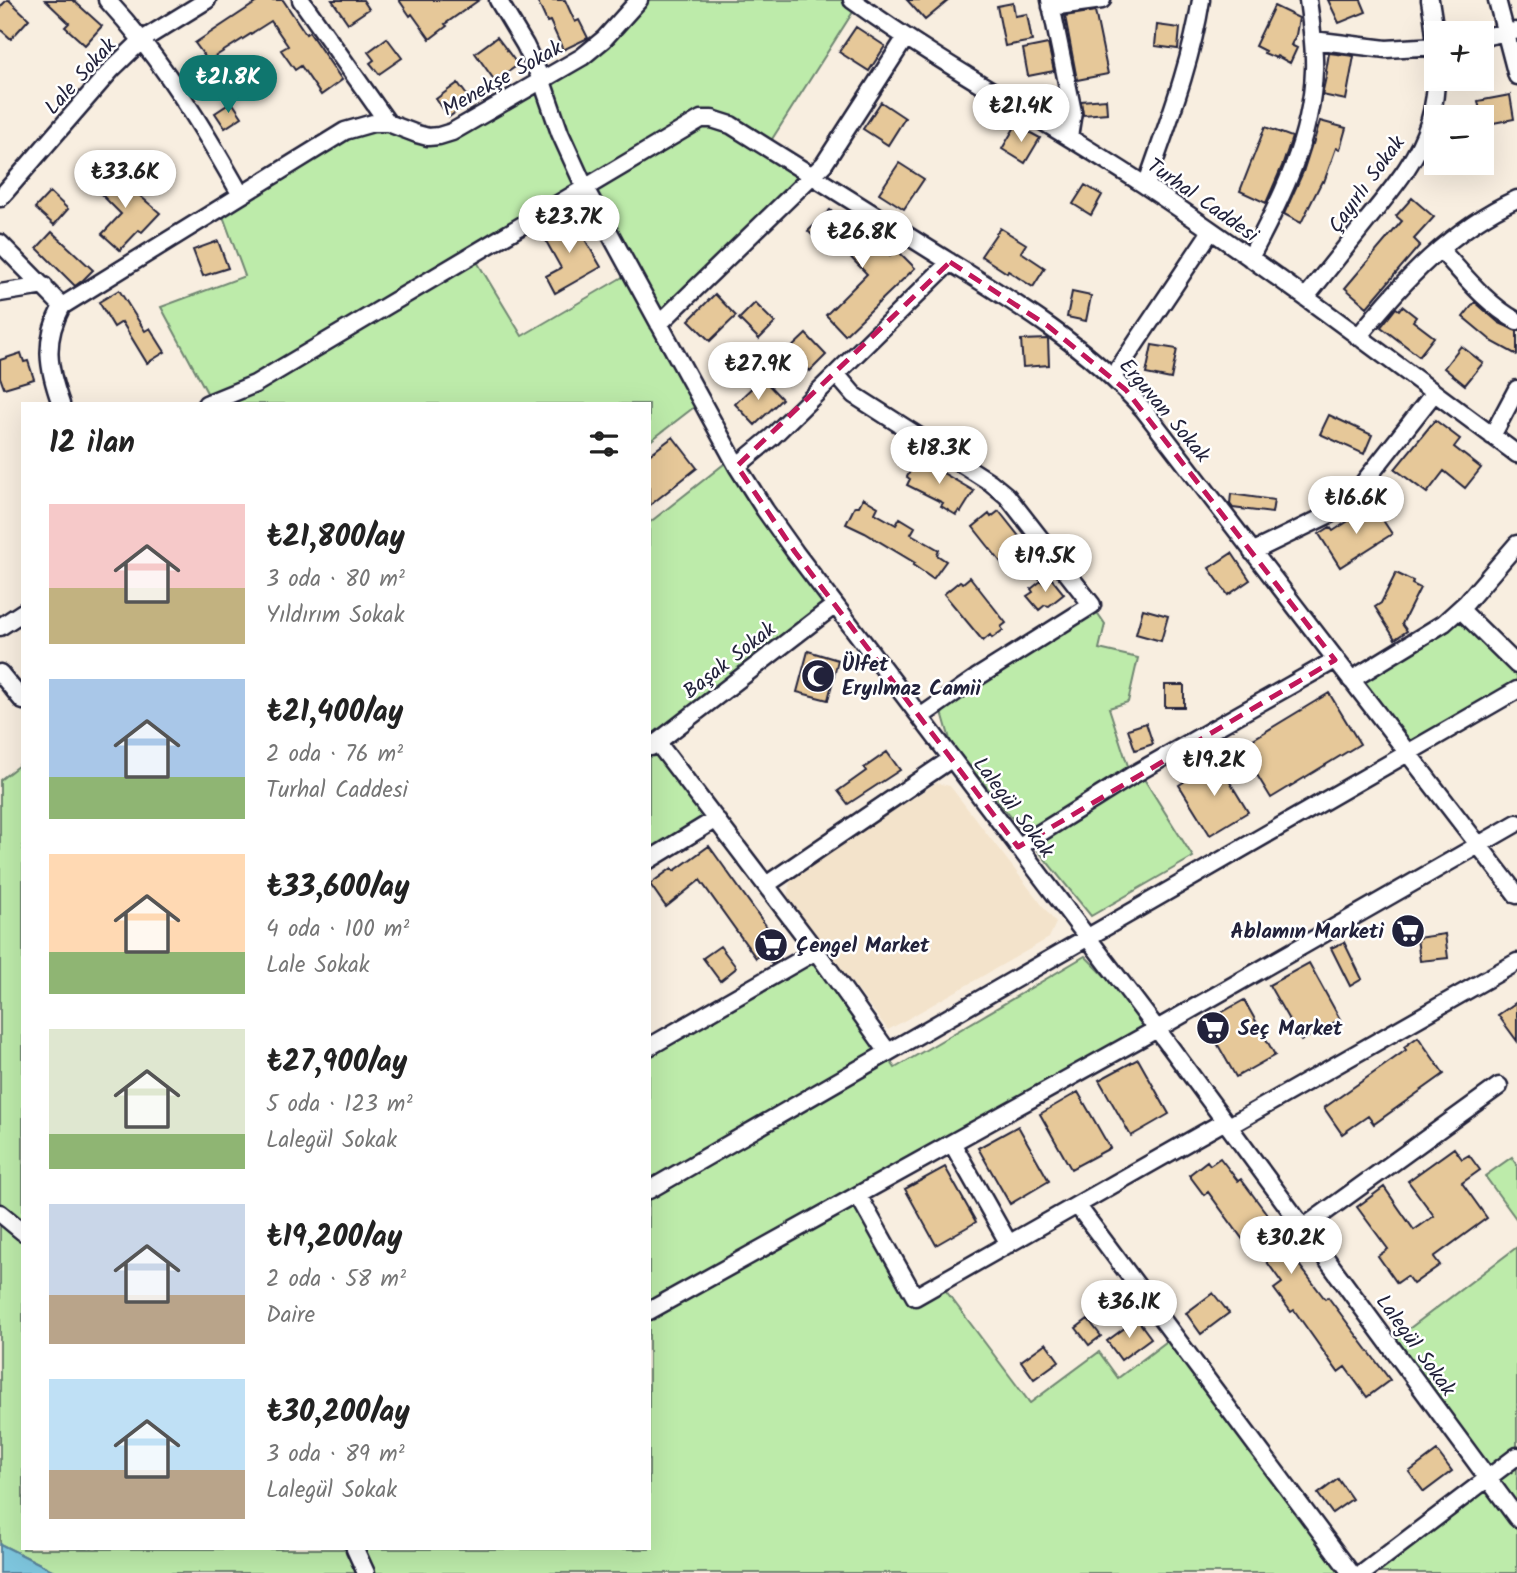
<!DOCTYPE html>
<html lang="tr">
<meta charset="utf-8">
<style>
body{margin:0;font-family:Kalam,sans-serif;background:#f2f2f2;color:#222;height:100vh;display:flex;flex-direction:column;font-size:26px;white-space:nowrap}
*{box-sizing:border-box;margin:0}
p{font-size:23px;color:#767676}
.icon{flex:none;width:38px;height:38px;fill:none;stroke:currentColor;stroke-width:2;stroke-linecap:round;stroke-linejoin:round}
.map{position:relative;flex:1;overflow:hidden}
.sheet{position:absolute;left:21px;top:402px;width:630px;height:1148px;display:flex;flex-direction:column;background:#fff;border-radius:0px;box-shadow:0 7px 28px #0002}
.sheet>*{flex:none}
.fabs{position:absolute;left:1424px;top:21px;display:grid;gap:14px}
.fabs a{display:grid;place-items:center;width:70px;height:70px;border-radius:0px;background:#fff;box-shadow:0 7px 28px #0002;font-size:35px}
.price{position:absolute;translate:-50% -60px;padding:0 16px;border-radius:24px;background:#fff;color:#222;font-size:23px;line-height:46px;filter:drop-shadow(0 2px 4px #0008)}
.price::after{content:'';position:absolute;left:50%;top:42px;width:21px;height:16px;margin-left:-10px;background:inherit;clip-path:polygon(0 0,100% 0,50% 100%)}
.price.selected{background:#0f766e;color:#fff}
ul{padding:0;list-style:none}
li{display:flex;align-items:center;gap:21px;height:175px;padding:0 28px}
li span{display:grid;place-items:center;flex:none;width:196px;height:140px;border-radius:0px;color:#555}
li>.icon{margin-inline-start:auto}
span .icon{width:84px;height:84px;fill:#fffc;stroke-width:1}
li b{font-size:30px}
h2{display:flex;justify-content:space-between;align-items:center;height:84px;padding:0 28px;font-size:30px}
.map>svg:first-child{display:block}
.built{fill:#f3e3cb}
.green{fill:#bdebaa;stroke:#708672;stroke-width:2;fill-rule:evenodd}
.water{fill:#7ec6de;stroke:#59849d;stroke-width:2}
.building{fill:#e6c899;stroke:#22223b;stroke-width:2}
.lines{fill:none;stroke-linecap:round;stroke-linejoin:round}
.minor-casing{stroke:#22223b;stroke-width:21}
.minor{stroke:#fff;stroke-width:16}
.marked{fill:none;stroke:#c2185b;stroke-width:5;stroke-dasharray:14 9;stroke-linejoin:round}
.labels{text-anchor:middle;stroke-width:5;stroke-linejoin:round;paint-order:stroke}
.street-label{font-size:21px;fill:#22223b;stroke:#fff}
.poi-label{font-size:21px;font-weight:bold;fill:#22223b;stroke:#fff;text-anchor:start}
</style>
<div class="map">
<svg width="1517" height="1573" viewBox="0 0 1517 1573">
<rect width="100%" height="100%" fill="#f8eee0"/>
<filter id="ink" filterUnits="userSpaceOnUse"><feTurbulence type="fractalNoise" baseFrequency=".0143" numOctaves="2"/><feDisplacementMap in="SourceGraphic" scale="14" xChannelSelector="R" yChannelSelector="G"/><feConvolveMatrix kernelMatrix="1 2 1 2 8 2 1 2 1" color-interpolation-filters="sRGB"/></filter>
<g filter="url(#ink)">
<path class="built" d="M936,783L950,786L1056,923L1049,938L888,1030L787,898L791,877Z"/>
<path class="green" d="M639,0H852L858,4L767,147L812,176L659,324L702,401L649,442V404H206L212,402L161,307L245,276L220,208L359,126L428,137L542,81ZM585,189L631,272L522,336L473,255Z
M733,457L835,605L665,726L658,742L816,951L895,1068L1085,956L1157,1029L858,1195L915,1297L940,1283L1030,1403L1099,1352L1118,1378L1174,1336L1351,1573H58L0,1544V780L23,762V1549H649V1047L808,956L711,828L649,867V741L652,738L649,734V523Z
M1092,605L1105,624L1099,649L1138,658L1128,702L1109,708L1131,775L1139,771L1193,857L1091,916L951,743L942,712L976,678Z
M1460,609L1517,665V690L1408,753L1351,680Z
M1512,1157L1517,1164V1220L1485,1176Z
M1517,1247V1573H1363L1487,1478L1389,1344Z"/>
<path class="water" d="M0,1544L58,1573H0Z"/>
<path class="building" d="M7,0H9L29,19L11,39L0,29V7Z
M45,0H73L102,26L85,45L65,27L69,23Z
M260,0H283L306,34L309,32L342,80L321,95L301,66L295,70L281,50L288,46L271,21L208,61L195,43Z
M332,0H363L369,9L348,23Z
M399,0H479L445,24L447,26L430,39L412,14L410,16Z
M537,0H565L575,22L579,20L588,38L563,50L550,21L547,22Z
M907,0H949L925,20Z
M1328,0H1361L1366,12L1339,23Z
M1013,3L1015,16L1027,14L1032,41L1005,46L997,6Z
M1274,6L1299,18L1296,35L1291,45L1297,48L1290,63L1277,56L1276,58L1264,53L1265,51L1255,46Z
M1095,11L1108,74L1077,80L1065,16Z
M1157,25L1180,28L1178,49L1155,46Z
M856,27L885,46L869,71L839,52Z
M497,37L518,65L495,81L475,53Z
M387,38L402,58L379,74L370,63L374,60L368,52Z
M1048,44L1054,71L1028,76L1023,49Z
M1329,53L1354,56L1346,100L1322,95L1327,72L1326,71Z
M458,83L471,101L449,117L436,99Z
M1510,95L1514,119L1483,125L1478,101Z
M1106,99L1107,113L1083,115L1081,101Z
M232,102L242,117L225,128L215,113Z
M881,102L905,118L888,145L863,129Z
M1320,121L1346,128L1340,149L1336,148L1324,182L1322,181L1301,223L1284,214L1303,172L1312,144H1313Z
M1016,125L1040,138L1025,163L1002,149Z
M1265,127L1292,137L1283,164L1266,203L1240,191Z
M899,163L924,179L904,209L879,193Z
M111,171L160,213L142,232L139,230L120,250L102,234L121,214L95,188Z
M1085,185L1102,195L1091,215L1073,204Z
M50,192L68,209L54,225L35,208Z
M1412,198L1434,217L1414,239L1420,245L1367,307L1345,288L1402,221L1396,216Z
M830,210L853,234L861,226L890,255L896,249L915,268L845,335L826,315L867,274L831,237L822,245L808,231Z
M572,217L601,267L555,293L546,276L561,268L542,234Z
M1000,228L1026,244L1021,252L1045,268L1033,287L1008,271L1007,273L981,256Z
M52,232L93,270L83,280L75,286L37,248Z
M218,241L228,268L203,276L193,250Z
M119,290L145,331L150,328L165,352L147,363L122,322L114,327L99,302Z
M1072,292L1091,296L1086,321L1067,317Z
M715,294L736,316L710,341L689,320Z
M1475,302L1499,323L1517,331V355L1493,342L1463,317Z
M755,303L775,323L759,339L739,319Z
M1402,306L1416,317L1413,321L1434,337L1419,356L1381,327L1396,308L1399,310Z
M806,334L826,355L810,371L789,350Z
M1048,339L1049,365L1023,367L1021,340Z
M1152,345L1177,349L1171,379L1146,374Z
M1461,346L1483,363L1465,385L1444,368Z
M21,353L24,362L28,361L34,379L4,388L0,377V360Z
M762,378L782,399L755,425L735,404Z
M1329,415L1372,435L1364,454L1320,434Z
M1435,420L1460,439L1454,447L1481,468L1465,488L1444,471L1427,493L1395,469Z
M673,437L697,468L649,506V455Z
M920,458L939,468L938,470L974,491L961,512L959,510L956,515L941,506L943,503L907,485L910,479L907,477L913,465L916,467Z
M1231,494L1274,500L1272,513L1233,508L1230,504Z
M863,498L878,507L875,513L896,525L900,518L915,527L911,534L939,550L937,555L946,561L933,579L913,565L915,563L865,533L846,524L855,506H859Z
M1373,505L1392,534L1340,567L1319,534L1330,527L1333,531Z
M999,511L1037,559L1029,565L1040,579L1018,570L1011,575L973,527L989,514L991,517Z
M1232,553L1250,580L1228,595L1209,568Z
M1396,573L1413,581L1412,584L1420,588L1402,624L1407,631L1395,639L1375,607L1381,603Z
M970,577L1006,623L1001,627L1003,630L992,638L990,635L983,641L944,594L960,581L963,583Z
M1051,578L1064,594L1049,606L1045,605L1039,610L1027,596L1033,592L1031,589L1041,581L1044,584Z
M1143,609L1168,616L1161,641L1136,634Z
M808,651L838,660L828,700L797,692Z
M1165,685H1184V707H1165Z
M1329,693L1360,744L1271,798L1240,747Z
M1146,723L1153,744L1135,750L1128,729Z
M887,752L900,770L848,804L838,791L866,771L864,768Z
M1217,761L1248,812L1210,835L1179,785Z
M709,846L777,941L771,945L781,959L772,964L763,953L756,958L700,880L666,907L650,884L672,868L674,871Z
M1445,934L1448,958L1420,961L1417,938Z
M1344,942L1362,979L1350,986L1331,948Z
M720,946L736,967L735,969L720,981L703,958Z
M1309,963L1340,1019L1301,1041L1269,985Z
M1244,1000L1275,1055L1236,1077L1205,1022Z
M1517,1002V1041L1498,1015Z
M1418,1037L1444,1074L1374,1124L1368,1116L1342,1134L1324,1108L1406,1050L1404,1047Z
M1138,1059L1169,1114L1131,1136L1099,1080Z
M1078,1092L1110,1148L1071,1169L1040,1114Z
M1018,1126L1049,1181L1010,1204L978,1148Z
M1454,1148L1462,1159L1469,1155L1480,1170L1462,1183L1487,1218L1434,1257L1440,1265L1413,1284L1407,1276L1397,1283L1378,1256L1388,1249L1357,1207L1384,1187L1414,1230L1434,1216L1408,1181Z
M1220,1158L1238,1181L1241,1179L1301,1260L1297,1262L1325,1299L1328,1297L1390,1380L1367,1397L1345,1367L1338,1372L1294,1310L1291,1312L1274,1289L1282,1283L1257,1248L1252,1252L1208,1192L1204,1195L1189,1175L1207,1161L1210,1165Z
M945,1167L976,1222L936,1245L905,1189Z
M1213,1293L1229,1313L1201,1334L1186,1313Z
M1088,1319L1101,1336L1089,1345L1076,1328Z
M1137,1319L1151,1338L1121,1360L1107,1341Z
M1046,1343L1059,1361L1034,1379L1021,1361Z
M1437,1451L1452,1471L1424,1492L1409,1472Z
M1338,1479L1352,1499L1332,1513L1318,1494Z"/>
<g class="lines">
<g class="minor-casing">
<path id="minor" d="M107,0C119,13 131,27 142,41C180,89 211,142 241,195
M301,0L388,123L417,134L428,137L439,136L452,132L582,57L604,39L639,0
M498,0L525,45L542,81L560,133L585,188L737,466L765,510L795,552L1157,1029L1517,1518
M852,0C945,67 1047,121 1143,184C1271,269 1394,363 1517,454
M1050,0L1073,112L1069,137
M1497,0L1517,76
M1051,7L1102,0
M1482,37L1515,31
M1313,40L1386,49L1437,46
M1146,186C1167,125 1191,64 1201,0
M0,198L111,70L142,40L207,0
M0,243L62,306
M1440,249C1464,275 1486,304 1517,321
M1250,258C1281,200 1312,138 1314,70C1315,47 1311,23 1308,0
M0,293L44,286
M1306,297C1327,271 1348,244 1369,218C1393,188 1418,159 1429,123C1441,85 1437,39 1430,0
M659,324L824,164L906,37
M1358,337C1402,282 1452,228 1517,199
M836,374L854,395L990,482L1007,496L1092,605L976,678L920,717
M1113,377L1211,231
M61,404C48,368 43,341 62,306L345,131L373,123H388
M206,404L255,384L701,119H712L731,125C801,169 870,212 940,256C1013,301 1086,345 1144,410L1517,895
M1492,436L1517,389
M737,466L772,437L950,262
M1252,552L1330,514L1348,501L1361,486L1434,393
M1460,609L1517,665
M0,627L23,612
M0,673L23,701
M1351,680L1444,623L1466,603L1517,544
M657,742L816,951L888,1052
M651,747L835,605
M1018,847L1131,776L1335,660
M649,860L716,819
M766,885L951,759
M649,1047L816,951
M1225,1121L915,1297L858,1195L1157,1029L1517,823
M1229,1126L1517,962
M952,1143L1009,1244
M649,1190L1517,690
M1077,1205L1351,1573
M0,1213L23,1232
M1303,1228L1499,1086
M649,1311L858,1195
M355,1549L366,1573
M1363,1573L1517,1456"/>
</g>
<use href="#minor" class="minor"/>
</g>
</g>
<path class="marked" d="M950,262L1048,326L1126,390L1335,660L1018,847L795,552L737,466Z"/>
<defs>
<g id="mosque-disc" transform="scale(1.75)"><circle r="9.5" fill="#22223b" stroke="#fff"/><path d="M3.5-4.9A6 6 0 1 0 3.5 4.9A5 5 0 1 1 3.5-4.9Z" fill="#fff"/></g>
<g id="supermarket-disc" transform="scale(1.75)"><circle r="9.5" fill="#22223b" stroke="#fff"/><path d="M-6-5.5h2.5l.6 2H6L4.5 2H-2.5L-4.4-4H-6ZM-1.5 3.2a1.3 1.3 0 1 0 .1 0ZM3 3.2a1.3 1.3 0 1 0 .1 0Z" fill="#fff"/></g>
</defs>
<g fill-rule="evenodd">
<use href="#mosque-disc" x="818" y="676"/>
<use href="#supermarket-disc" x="1408" y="931"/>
<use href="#supermarket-disc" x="771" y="945"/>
<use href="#supermarket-disc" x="1213" y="1028"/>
</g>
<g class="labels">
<g class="street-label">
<text transform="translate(80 76) rotate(-48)" y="7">Lale Sokak</text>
<text transform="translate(502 78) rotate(-29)" y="7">Menekşe Sokak</text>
<text transform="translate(1366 184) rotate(-54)" y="7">Çayırlı Sokak</text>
<text transform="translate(1203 200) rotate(35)" y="7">Turhal Caddesi</text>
<text transform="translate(1165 410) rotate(50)" y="7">Erguvan Sokak</text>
<text transform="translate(729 660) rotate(-38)" y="7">Başak Sokak</text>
<text transform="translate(1014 807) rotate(53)" y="7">Lalegül Sokak</text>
<text transform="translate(1416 1345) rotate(54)" y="7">Lalegül Sokak</text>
</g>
<g class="poi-label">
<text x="842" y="671">Ülfet<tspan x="842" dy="24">Eryılmaz Camii</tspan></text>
<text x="1384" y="938" text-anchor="end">Ablamın Marketi</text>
<text x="796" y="952">Çengel Market</text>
<text x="1238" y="1035">Seç Market</text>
</g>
</g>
</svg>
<div class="fabs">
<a>+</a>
<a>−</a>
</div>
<b class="price selected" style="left:228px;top:115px">₺21.8K</b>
<b class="price" style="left:1021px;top:144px">₺21.4K</b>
<b class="price" style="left:125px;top:210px">₺33.6K</b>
<b class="price" style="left:569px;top:255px">₺23.7K</b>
<b class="price" style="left:862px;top:270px">₺26.8K</b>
<b class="price" style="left:758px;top:402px">₺27.9K</b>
<b class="price" style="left:939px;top:486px">₺18.3K</b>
<b class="price" style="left:1356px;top:536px">₺16.6K</b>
<b class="price" style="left:1045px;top:594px">₺19.5K</b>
<b class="price" style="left:1214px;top:798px">₺19.2K</b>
<b class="price" style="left:1291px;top:1276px">₺30.2K</b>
<b class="price" style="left:1129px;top:1340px">₺36.1K</b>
<section class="sheet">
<h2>12 ilan<svg class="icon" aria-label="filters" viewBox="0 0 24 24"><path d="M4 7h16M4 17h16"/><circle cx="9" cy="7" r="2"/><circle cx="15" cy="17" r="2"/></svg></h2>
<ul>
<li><span style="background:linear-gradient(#f6c9c9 60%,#c2b280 0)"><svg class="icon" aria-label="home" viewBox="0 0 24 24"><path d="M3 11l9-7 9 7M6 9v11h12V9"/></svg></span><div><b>₺21,800/ay</b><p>3 oda · 80 m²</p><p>Yıldırım Sokak</p></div></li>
<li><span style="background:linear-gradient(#a9c7e8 70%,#8fb573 0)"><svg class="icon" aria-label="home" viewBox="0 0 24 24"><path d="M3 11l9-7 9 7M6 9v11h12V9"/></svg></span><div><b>₺21,400/ay</b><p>2 oda · 76 m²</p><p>Turhal Caddesi</p></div></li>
<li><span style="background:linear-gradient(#ffd9b3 70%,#8fb573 0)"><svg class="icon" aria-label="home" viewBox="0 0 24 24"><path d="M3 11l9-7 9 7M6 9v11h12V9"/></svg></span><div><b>₺33,600/ay</b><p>4 oda · 100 m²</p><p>Lale Sokak</p></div></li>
<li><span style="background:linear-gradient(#dfe7d0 75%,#8fb573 0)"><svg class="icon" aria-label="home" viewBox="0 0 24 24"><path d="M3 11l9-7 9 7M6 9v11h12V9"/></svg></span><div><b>₺27,900/ay</b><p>5 oda · 123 m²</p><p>Lalegül Sokak</p></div></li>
<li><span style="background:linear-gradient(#c9d6e8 65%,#b9a48a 0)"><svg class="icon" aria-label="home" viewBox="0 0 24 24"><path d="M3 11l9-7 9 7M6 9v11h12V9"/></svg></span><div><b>₺19,200/ay</b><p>2 oda · 58 m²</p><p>Daire</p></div></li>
<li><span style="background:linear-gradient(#bfe0f5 65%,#b9a48a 0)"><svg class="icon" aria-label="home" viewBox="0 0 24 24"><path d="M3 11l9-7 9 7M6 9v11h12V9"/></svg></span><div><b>₺30,200/ay</b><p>3 oda · 89 m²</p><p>Lalegül Sokak</p></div></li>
</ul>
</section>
</div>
